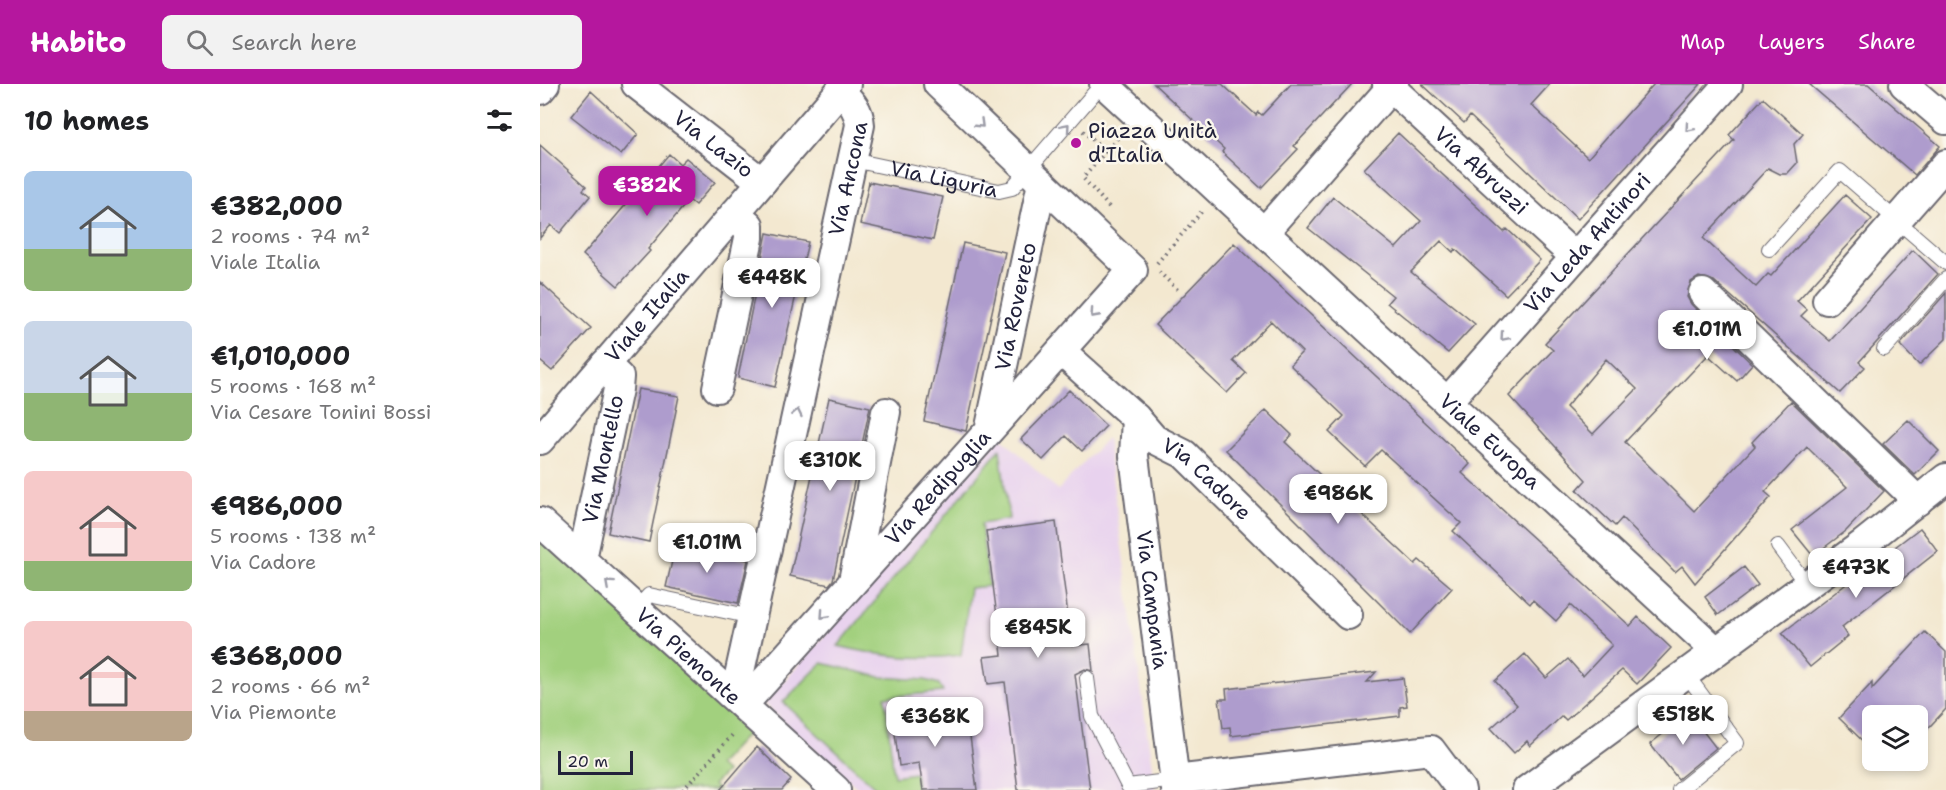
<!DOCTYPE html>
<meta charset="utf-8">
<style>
body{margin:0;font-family:"Shantell Sans",sans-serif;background:#f2f2f2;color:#202124;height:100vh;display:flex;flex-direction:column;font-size:22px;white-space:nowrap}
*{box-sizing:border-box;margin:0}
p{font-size:20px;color:#757577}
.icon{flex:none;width:33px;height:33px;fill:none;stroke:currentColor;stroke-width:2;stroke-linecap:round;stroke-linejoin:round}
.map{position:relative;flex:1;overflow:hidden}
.side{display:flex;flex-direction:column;background:#fff;width:540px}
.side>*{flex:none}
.buttons{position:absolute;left:1322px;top:621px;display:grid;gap:12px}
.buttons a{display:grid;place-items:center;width:66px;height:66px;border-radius:9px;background:#fff;box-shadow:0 3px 9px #0003;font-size:30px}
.scale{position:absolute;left:18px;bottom:15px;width:75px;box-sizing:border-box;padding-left:6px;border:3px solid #22223b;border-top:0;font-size:16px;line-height:21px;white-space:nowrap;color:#22223b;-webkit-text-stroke:4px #fbf7ec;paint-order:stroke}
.price{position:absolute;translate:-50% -51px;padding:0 14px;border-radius:12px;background:#fff;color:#222;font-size:20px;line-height:39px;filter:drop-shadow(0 2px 3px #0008)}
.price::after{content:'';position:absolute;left:50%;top:36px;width:18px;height:14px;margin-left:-9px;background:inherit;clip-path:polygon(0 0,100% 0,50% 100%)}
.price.selected{background:#b5179e;color:#fff}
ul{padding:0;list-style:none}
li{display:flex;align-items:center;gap:18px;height:150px;padding:0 24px}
li span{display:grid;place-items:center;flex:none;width:168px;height:120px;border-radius:9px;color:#555}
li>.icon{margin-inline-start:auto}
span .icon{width:72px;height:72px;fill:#fffc;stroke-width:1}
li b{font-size:26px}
h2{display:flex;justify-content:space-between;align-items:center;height:72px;padding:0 24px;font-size:26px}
header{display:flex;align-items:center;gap:36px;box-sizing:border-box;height:84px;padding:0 30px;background:#b5179e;color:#fff}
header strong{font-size:28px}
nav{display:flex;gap:33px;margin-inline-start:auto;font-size:21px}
.search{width:420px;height:54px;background:#f2f2f2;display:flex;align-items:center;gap:15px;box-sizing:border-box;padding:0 21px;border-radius:9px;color:#757577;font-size:22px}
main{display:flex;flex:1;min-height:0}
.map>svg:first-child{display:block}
.built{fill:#e8d2ee}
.green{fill:#a2d07e;stroke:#62795c;stroke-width:1.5}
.building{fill:#ae9ccd;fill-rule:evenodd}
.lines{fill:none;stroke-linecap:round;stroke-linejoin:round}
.service-casing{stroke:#6b676f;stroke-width:16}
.minor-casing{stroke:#6b676f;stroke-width:32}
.path{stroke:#6b676f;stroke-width:4;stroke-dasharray:1.5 4.5;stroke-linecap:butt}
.service{stroke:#fff;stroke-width:14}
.minor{stroke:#fff;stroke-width:28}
.oneway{stroke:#9c9ca7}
.poi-dot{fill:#b5179e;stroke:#fbf7ec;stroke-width:2}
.labels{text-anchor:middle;stroke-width:5;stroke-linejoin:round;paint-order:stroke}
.poi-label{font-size:21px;fill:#22223b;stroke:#fbf7ec;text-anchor:start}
.street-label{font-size:21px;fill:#22223b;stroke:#fbf7ec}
</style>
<header>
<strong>Habito</strong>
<div class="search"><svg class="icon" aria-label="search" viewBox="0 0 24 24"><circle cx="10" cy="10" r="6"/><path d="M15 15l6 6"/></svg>Search here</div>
<nav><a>Map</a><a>Layers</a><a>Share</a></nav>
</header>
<main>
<section class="side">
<h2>10 homes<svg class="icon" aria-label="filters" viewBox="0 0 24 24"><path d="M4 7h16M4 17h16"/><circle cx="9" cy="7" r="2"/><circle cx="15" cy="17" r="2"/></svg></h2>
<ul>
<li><span style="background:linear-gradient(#a9c7e8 65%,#8fb573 0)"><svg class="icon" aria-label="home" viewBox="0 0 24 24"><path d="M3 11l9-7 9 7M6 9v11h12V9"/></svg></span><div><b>€382,000</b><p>2 rooms · 74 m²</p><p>Viale Italia</p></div></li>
<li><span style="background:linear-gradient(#c9d6e8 60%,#8fb573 0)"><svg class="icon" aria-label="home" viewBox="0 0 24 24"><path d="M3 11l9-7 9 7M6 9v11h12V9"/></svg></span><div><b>€1,010,000</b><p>5 rooms · 168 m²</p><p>Via Cesare Tonini Bossi</p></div></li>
<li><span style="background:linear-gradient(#f6c9c9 75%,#8fb573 0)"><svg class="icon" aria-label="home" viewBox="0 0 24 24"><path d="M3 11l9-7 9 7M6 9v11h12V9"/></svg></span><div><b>€986,000</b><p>5 rooms · 138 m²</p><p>Via Cadore</p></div></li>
<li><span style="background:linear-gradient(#f6c9c9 75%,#b9a48a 0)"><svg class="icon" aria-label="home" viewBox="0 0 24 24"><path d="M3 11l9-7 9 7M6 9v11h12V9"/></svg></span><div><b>€368,000</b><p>2 rooms · 66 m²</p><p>Via Piemonte</p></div></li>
</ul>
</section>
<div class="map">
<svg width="1406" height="706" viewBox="0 0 1406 706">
<rect width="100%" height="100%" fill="#fbf7ec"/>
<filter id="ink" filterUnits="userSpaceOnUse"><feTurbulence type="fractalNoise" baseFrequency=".0167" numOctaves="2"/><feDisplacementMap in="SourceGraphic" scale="12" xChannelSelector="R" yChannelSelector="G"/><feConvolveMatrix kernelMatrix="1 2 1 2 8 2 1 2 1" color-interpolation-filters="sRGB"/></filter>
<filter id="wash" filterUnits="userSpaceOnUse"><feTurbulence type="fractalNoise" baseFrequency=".008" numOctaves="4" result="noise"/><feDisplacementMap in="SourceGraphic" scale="24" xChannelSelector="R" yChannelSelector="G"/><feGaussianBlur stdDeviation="1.35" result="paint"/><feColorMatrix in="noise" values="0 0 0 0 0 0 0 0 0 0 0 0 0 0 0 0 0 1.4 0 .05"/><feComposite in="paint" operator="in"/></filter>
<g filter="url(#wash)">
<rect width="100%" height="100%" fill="#f3e8d0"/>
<path class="built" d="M461,353L518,406L567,354L615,706H320L224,620Z"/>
<path class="green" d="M460,365L469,435L441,440L449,502L430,504L421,571C378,577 339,572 298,562Z
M0,450L175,612L209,648L178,681L186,688L173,701L178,706H0Z
M282,579L340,593L385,596L399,600L403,608L345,613L354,692L375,689L377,706H338L243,618Z"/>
<g id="blocks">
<path class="building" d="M614,0H682L716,31L718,28L722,31L751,0H812L754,62L758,65L721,104L682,68L684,65Z
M882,0H1010L991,21L1048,74L1114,0H1161L1038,135L930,32L924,39Z
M1269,0H1328L1400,62L1375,91Z
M51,7L98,50L81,71L31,32Z
M1223,14L1263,50L1254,60L1257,79L1247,90H1240L1228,84L1163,154L1216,203L1228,190L1231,192L1305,111L1332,135L1257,217L1267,226L1261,232L1290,257L1373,166L1398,190L1319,278L1325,283L1300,309L1174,197L1159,193L1151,198L1147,213L1151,220L1212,280L1197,297L1168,271L1085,358L1154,427L1215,362L1212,358L1251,317L1344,407L1306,447L1273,472L1252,446L1307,403L1267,363L1225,408L1231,413L1155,499L1142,482L1135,488L1082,434L1075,442L1037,406L1046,396L969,312L1013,266L1005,259L1194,56L1189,51ZM1066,275L1097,305L1053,350L1026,323Z
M858,49L964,148L967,145L1000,176L966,211L915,165L913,168L901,157L871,188L935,240L908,269L847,219L853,212L768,144L793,113L856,164L881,137L824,85Z
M0,61L46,102L43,106L50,112L20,149L11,141L0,154Z
M129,70L140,80L146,74L175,98L155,121L149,116L108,165L110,167L78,202L43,171Z
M329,98L403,113L393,156L320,140Z
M227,149L268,158L235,303L198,294Z
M423,159L465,168L426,347L384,337Z
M694,159L930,380L922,389L1090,542L1098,533L1131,564L1097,600L1082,586L1026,636L1022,632L990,662L987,657L974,669L951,644L977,621L955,597L985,570L1006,594L1028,575L1043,592L1072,561L1030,521L1016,537L993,516L990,520L913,447L921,439L841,366L825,382L789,348L804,332L750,281L762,268L731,237L693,277L706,289L687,309L615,241Z
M0,198L51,244L12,287L0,277Z
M1406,209V255L1379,281L1360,261Z
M98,305L139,312L109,458L68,449Z
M529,306L566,342L542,367L526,352L503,376L481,355Z
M289,314L330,323L293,496L289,501L250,492Z
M726,326L752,351L745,358L875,480L879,476L912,504L870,550L686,366Z
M1368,336L1399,367L1375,391L1343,360Z
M516,438L532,562L550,560L553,587L545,585L535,590L550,706H478L465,598L448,600L444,573L462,571L446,447Z
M1380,444L1398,467L1302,543L1308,552L1270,583L1242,549Z
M136,460L208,476L198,519L126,503Z
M1204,483L1218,501L1178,531L1165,513Z
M1385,548L1406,568V625L1377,656V632H1332V666L1299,634L1332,599V605Z
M836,588L827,598L863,594L867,622L860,623V632L691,652L690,643L683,644L679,615H687L686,605Z
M396,620L399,640L428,637L437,706H383L379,679L359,682L352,625Z
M1149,629L1176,664L1138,695L1110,660Z
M217,663L251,696L242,706H180Z"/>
</g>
</g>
<g filter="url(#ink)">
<use href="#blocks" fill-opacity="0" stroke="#6b676f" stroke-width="1.5"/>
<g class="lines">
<g class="service-casing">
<g id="service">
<path id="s1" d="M313,76L459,107L472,104L562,0"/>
<path d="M1229,165L1300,87L1406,179"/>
<path d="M1344,265L1406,195"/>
<path d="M1238,462L1267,501"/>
<path d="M96,525L109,511L212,533"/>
<path d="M547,594L552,632L588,702L635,696"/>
<path d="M1139,706L1197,659L1146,590"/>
</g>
</g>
<g class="minor-casing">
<g id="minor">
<path id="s2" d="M96,0L222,98"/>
<path id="s3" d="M564,0L1176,567"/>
<path id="s4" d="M847,0L1035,173"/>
<path d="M1364,0L1406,36"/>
<path d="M0,6L5,0"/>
<path d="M724,148L854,0"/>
<path d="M1163,209L1378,417"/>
<path d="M1287,216L1406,80"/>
<path id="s5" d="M521,267L596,334L614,355L644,370L808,531"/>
<path d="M177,304L209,154V141L195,129"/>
<path id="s6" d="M907,318L1188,0"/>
<path id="s7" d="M596,334L594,372L636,706"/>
<path id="s8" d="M450,343L502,99"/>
<path id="s9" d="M0,356L306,0"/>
<path id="s10" d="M0,438L296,706"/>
<path id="s11" d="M42,475L78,305L79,293L65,280"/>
<path d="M313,497L346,328"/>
<path id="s12" d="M190,610L197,601L320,41C319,25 311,18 300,7"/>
<path id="s13" d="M203,621L593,186L398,0"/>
<path d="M635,696L891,666L921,706"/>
<path d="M987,706L1323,460L1406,394"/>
</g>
</g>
<path class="path" d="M543,47L566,68
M569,123L543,94L581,50
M617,179L663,126
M619,188L640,208
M143,706L194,649"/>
<use href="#service" class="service"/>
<use href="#minor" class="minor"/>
</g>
<defs><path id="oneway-chevron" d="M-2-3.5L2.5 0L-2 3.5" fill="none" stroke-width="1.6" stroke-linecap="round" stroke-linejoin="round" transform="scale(1.5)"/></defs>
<g class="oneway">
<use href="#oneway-chevron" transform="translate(440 40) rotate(44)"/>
<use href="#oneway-chevron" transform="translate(526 43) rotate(-49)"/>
<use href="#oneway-chevron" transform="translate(1149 44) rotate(131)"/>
<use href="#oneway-chevron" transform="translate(554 230) rotate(132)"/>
<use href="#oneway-chevron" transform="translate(964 253) rotate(131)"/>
<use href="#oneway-chevron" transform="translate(257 329) rotate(-78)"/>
<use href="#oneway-chevron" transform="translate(69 500) rotate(-138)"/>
<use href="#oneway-chevron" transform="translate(284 531) rotate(132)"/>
</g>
</g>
<circle class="poi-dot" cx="536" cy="59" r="6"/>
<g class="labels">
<g class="poi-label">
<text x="548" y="54">Piazza Unità<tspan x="548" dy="24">d'Italia</tspan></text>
</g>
<g class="street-label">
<text dy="7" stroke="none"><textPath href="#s2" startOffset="98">Via Lazio</textPath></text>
<text dy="7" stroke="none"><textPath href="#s4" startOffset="128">Via Abruzzi</textPath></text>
<text dy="7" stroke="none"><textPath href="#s1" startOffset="93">Via Liguria</textPath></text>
<text dy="7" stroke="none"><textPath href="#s12" startOffset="530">Via Ancona</textPath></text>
<text dy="7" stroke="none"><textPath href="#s6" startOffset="212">Via Leda Antinori</textPath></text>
<text dy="7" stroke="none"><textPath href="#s8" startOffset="123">Via Rovereto</textPath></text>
<text dy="7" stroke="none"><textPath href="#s9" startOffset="164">Viale Italia</textPath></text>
<text dy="7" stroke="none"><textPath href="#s3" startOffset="526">Viale Europa</textPath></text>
<text dy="7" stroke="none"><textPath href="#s11" startOffset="102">Via Montello</textPath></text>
<text dy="7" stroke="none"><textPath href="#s5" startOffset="195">Via Cadore</textPath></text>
<text dy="7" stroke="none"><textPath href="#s13" startOffset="292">Via Redipuglia</textPath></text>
<text dy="7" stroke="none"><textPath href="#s7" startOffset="183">Via Campania</textPath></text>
<text dy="7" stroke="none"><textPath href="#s10" startOffset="200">Via Piemonte</textPath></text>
</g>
</g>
</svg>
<div class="buttons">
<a><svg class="icon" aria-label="layers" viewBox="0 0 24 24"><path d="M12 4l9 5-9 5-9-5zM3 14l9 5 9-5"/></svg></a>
</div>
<div class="scale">20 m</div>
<b class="price selected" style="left:107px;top:133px">€382K</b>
<b class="price" style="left:232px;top:225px">€448K</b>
<b class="price" style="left:1167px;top:277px">€1.01M</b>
<b class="price" style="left:290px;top:408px">€310K</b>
<b class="price" style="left:798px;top:441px">€986K</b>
<b class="price" style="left:167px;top:490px">€1.01M</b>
<b class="price" style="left:1316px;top:515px">€473K</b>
<b class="price" style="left:498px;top:575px">€845K</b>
<b class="price" style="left:1143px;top:662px">€518K</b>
<b class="price" style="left:395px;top:664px">€368K</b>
</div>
</main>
